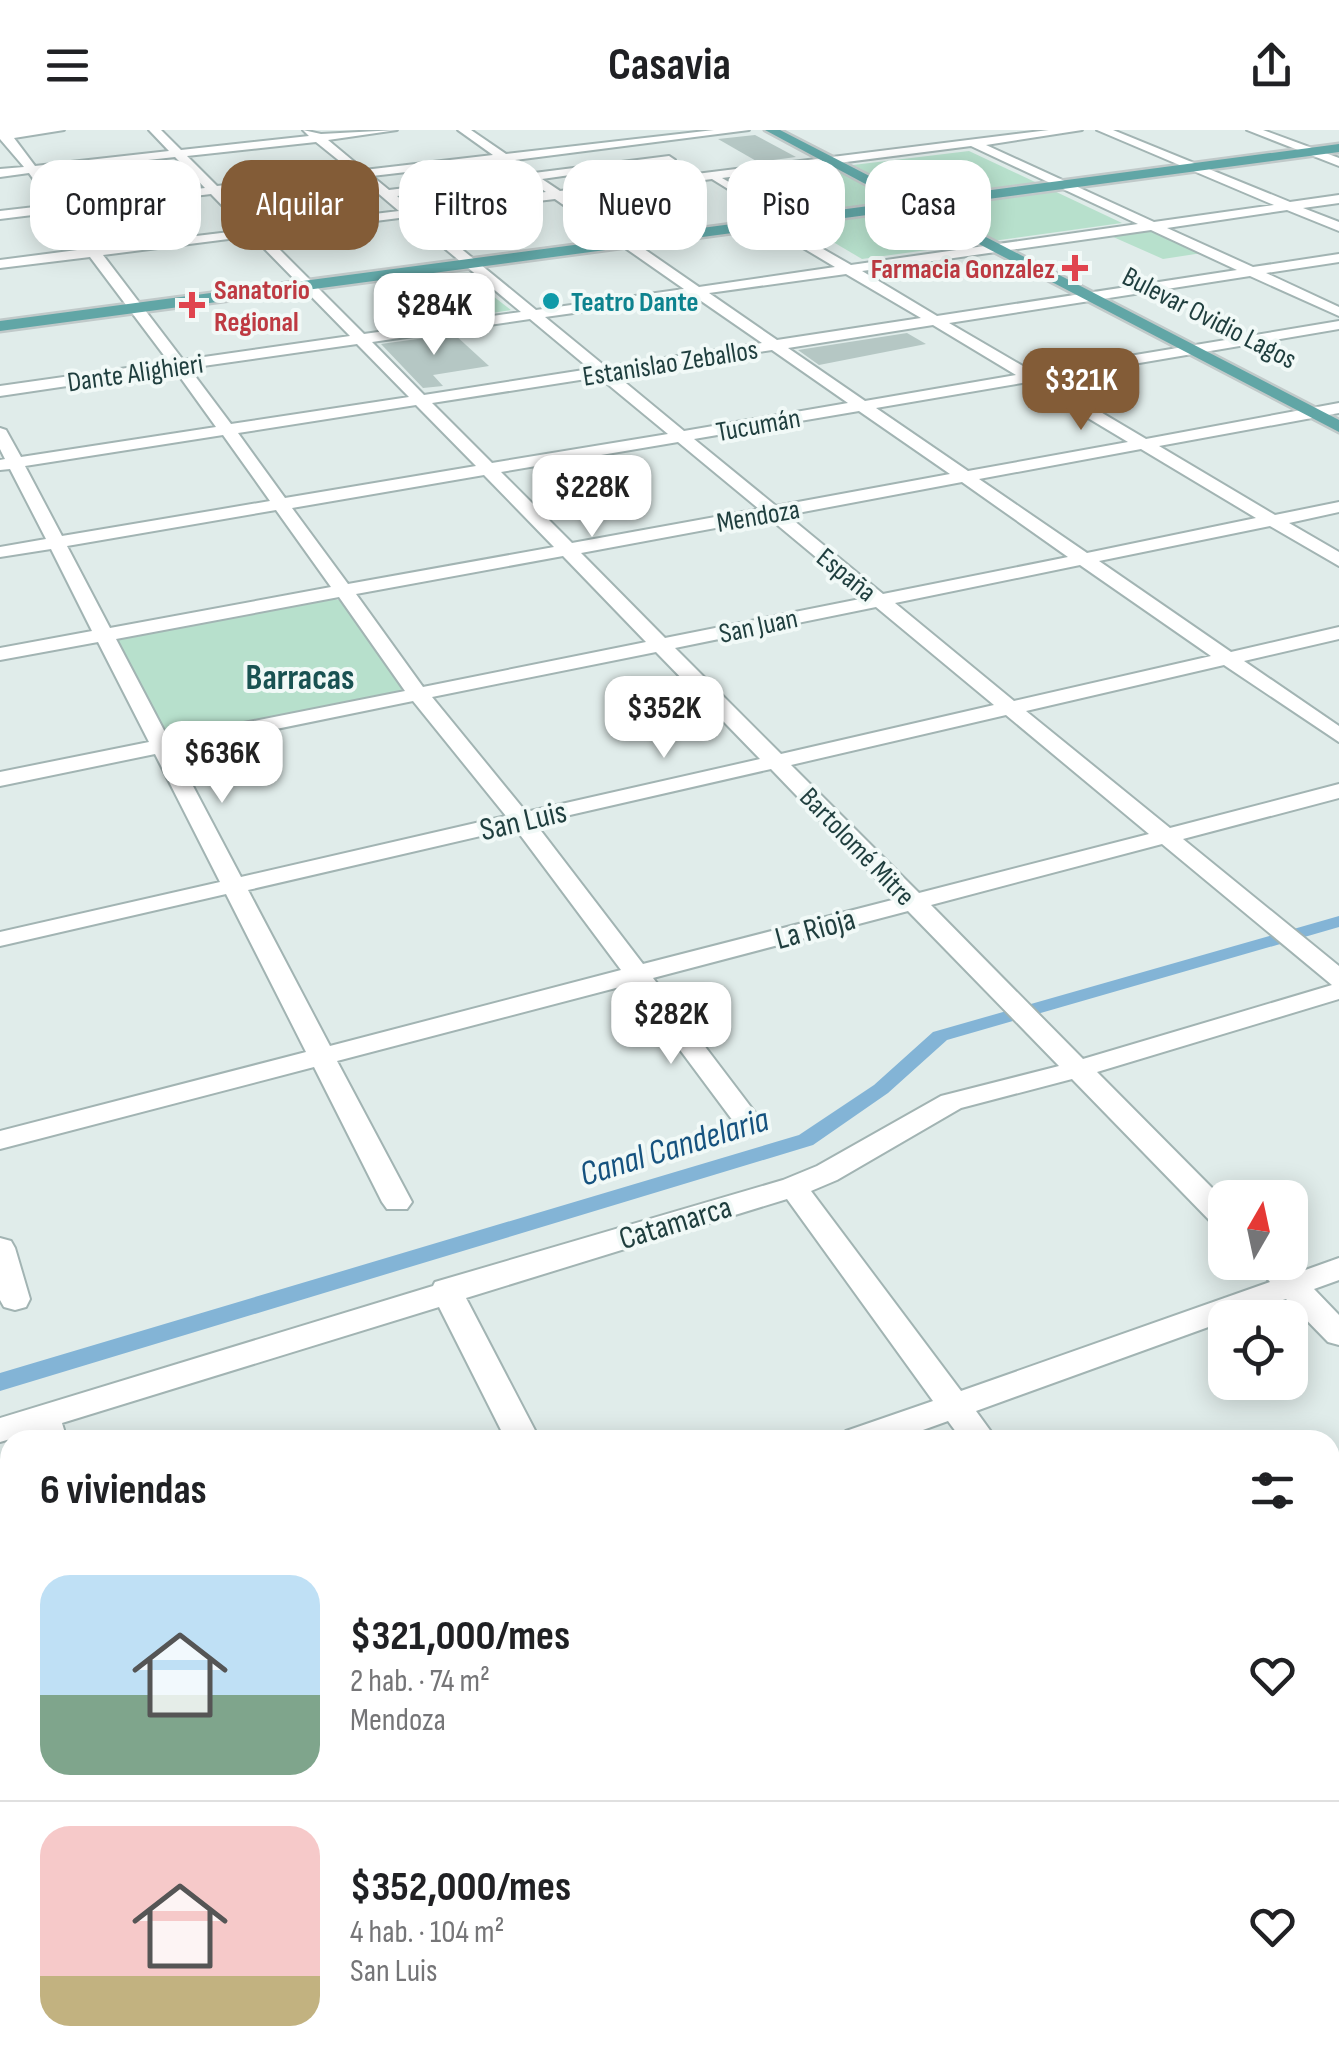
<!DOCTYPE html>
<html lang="es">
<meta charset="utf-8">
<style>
body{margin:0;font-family:"Sofia Sans Condensed",sans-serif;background:#f2f2f2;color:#202124;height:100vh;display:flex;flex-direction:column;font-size:38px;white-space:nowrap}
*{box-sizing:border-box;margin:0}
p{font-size:32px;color:#757577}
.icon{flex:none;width:55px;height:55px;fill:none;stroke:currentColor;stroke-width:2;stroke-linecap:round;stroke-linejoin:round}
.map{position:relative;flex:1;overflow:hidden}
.sheet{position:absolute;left:0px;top:1300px;width:1340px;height:642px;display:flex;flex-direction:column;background:#fff;border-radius:30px 30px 0 0;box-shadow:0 5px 25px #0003}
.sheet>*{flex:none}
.banner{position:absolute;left:30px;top:30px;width:1280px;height:90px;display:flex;gap:20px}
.needle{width:65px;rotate:9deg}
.tools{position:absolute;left:1208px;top:1050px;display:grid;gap:20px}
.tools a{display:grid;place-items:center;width:100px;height:100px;border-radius:20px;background:#fff;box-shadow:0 5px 25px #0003;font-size:50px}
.price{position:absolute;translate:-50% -85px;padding:0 22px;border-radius:20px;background:#fff;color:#222;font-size:32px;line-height:65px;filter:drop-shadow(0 2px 5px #0008)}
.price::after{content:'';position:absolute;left:50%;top:60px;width:30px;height:22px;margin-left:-15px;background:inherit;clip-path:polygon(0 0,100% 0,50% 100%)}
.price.on{background:#835c37;color:#fff}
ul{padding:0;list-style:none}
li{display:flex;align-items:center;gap:30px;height:250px;padding:0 40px}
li+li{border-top:2px solid #e0e0e0}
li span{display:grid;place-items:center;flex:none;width:280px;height:200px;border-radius:30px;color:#555}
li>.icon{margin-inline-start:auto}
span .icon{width:120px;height:120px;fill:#fffc;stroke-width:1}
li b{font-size:42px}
h2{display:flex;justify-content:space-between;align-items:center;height:120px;padding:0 40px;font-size:42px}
.chip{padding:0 35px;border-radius:30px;background:#fff;box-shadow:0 5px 25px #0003;font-size:35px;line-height:90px}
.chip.on{background:#835c37;color:#fff}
header{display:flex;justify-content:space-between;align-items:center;height:130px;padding:0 40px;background:#fff;font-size:45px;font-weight:700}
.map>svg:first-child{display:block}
.green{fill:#b7e0cc}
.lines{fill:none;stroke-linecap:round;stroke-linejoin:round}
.canal{fill:#83b4d6;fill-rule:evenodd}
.building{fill:#b5c7c4}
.minor-casing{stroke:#a2b4b3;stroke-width:4}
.major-casing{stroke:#c0c9c9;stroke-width:5}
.highway-casing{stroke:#c0c9c9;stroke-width:5}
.minor{fill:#fff;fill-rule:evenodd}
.major{fill:#61a6a6;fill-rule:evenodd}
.highway{fill:#296a6d;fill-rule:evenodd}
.health-dot{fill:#e0444e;stroke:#f1f9f7;stroke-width:4}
.culture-dot{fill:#0f9aa8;stroke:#f1f9f7;stroke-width:4}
.labels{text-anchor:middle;stroke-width:8;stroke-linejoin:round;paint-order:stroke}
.far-health-label{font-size:28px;font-weight:bold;fill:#be3a42;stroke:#f1f9f7;text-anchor:end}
.far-culture-label{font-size:28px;font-weight:bold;fill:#0d838f;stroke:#f1f9f7;text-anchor:start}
.far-street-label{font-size:28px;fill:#1f3e3e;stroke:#f1f9f7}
.street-label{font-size:32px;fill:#1f3e3e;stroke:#f1f9f7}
.far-district-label{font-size:35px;font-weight:bold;fill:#1a5252;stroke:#f1f9f7}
.water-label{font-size:35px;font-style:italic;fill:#15527f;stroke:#f1f9f7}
</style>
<header><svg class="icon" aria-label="menu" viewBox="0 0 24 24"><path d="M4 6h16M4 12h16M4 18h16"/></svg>Casavia<svg class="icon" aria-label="share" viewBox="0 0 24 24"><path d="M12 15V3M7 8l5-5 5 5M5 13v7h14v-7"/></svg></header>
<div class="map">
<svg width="1339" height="1941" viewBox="0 0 1339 1941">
<rect width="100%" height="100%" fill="#e0ecea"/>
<path class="green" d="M969,21L1122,93L862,129L728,50Z
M1149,100L1202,123L1163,129L1111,106Z
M489,163L511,180L451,189L431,171Z
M326,468L345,471L404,555L397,565L179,607L164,605L114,512L121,506Z"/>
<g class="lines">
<path class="canal" d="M1339,786V797L947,910L888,963L813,1015L0,1261V1243L799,1005L874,955L933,902Z"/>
</g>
<path class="building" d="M755,5L796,27L758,32L718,9Z
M907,203L926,214L819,235L798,220Z
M454,204L489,236L433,245L443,256L423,258L381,214Z"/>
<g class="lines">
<g class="minor-casing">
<path id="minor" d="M0,0H64L14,8L35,36L169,21L149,0H161L181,20L309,6L303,0L321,4L397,0L328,10L364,40L493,25L458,0H471L506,24L714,0H749L515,30L534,43L669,26L675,30L542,49L560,61L1049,0H1082L986,15L1154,92L1274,75L1097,0H1113L1290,72L1339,65V73L1303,78L1339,92V101L1287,80L1167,98L1253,137L1339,124V132L1266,143L1339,177V186L1250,146L949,193L1033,242L1339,191V199L1045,249L1146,309L1339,273V283L1159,316L1275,385L1339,372V382L1289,393L1339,422V436L1270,396L1099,431L1231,522L1339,497V509L1244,531L1339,596V612L1224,535L1026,581L1170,698L1339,654V668L1183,709L1339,836V869L1097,942L1225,1071V1099L1215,1096L1072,949L961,978L837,1050L811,1061L961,1261L1270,1152L1253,1132H1287L1297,1143L1339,1128V1150L1314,1159L1339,1185V1215L1328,1212L1286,1169L1225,1188V1191L976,1281L997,1310H962L948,1291L895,1310H841L846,1301L933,1271L787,1069L466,1168L540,1310H506L439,1177L62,1293L67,1310H33L31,1303L0,1312V1288L433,1156L435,1152L783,1050L817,1036L941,966L1059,936L908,781L653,848L766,997L762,1003H742L631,854L337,931L412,1072L407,1079H387L382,1072L314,937L0,1019V1001L306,922L226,764L0,816V802L220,752L155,624L0,656V642L149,612L98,512L0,530V518L92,501L51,419L0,427V417L46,409L10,339L0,340V330L5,329L0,319V298L6,300L21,327L216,297L175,240L0,266V256L169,232L90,127L0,138V130L85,119L57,82L0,89V81L52,75L29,43L0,47V39L24,37L0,9ZM316,12L352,41L217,56L187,26ZM971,16L1138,94L851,135L762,84L758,85V91L835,137L699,157L569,67L712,49L783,93L789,89L787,86L722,48ZM175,27L205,58L64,74L40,42ZM501,31L520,44L389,60L372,46ZM359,47L399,81L259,98L224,63ZM529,50L546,62L412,79L397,66ZM211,64L246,100L97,118L69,81ZM555,69L684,159L536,180L420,85ZM407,87L521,182L364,204L265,105ZM1151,100L1237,140L937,186L862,141ZM252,106L350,206L183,230L103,125ZM846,144L921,188L777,210L709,163ZM694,166L762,213L606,237L545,187ZM530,189L590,239L424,265L372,212ZM933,195L1016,245L865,271L788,218ZM357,214L409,267L231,294L189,238ZM772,220L848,273L684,301L615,244ZM599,247L668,304L492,333L432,273ZM1028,252L1128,312L968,341L876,278ZM416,275L476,336L285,368L238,303ZM859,281L950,344L776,376L694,309ZM223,305L270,371L62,406L25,336ZM678,312L759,379L572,413L501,342ZM1141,319L1256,388L1087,423L979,349ZM484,345L554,417L348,454L292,378ZM962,352L1068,427L883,464L787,385ZM276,380L331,457L110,498L67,416ZM769,388L865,468L665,508L581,423ZM563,426L646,512L423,557L356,464ZM1080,435L1211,526L1014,571L895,473ZM339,467L405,561L168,608L116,509ZM876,477L994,575L781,624L675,518ZM656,522L760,629L526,682L432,567ZM413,571L506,686L241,747L174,620ZM1006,585L1149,704L919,763L791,635ZM771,639L896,769L643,834L535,693ZM515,698L621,840L330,916L248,760ZM1162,714L1332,855L1083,929L931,775Z
M1247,0H1263L1339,28V36Z
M0,1108L11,1111L15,1118L30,1169L26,1177L15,1180L4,1177L0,1170Z
M10,1595V1629L0,1632V1598Z
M1330,1742L1339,1745V1792L1330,1789Z
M214,1932H258L260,1941H216Z"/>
</g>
<g class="major-casing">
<path id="major" d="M765,0H780L916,70L1339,14V22L928,77L1339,290V302L912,79L0,201V191L899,72Z"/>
</g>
<g class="highway-casing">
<path id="highway" d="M1339,1479V1512L1330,1516V1482Z
M257,1932H321L317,1941H253Z"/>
</g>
<use href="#minor" class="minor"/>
<use href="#major" class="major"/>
<use href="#highway" class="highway"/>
</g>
<g class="health-dot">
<path d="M1070 123h10v10h10v10h-10v10h-10v-10h-10v-10h10z"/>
<path d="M187 160h10v10h10v10h-10v10h-10v-10h-10v-10h10z"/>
</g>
<circle class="culture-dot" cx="551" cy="171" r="10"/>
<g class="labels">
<g class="far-health-label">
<text x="1055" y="148">Farmacia Gonzalez</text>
<text x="214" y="169" text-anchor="start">Sanatorio<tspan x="214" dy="32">Regional</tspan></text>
</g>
<g class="far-culture-label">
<text x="571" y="181">Teatro Dante</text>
</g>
<g class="far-street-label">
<text transform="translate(1210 187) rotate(27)" y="10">Bulevar Ovidio Lagos</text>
<text transform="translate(670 232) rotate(-9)" y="10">Estanislao Zeballos</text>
<text transform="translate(135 242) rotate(-8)" y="10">Dante Alighieri</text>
<text transform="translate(758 294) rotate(-10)" y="10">Tucumán</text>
<text transform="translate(758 385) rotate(-10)" y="10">Mendoza</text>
<text transform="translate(847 444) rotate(39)" y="10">España</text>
<text transform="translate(758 495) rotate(-12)" y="10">San Juan</text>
<text transform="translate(858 716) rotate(46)" y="10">Bartolomé Mitre</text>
</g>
<g class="street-label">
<text transform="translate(523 690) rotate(-13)" y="11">San Luis</text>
<text transform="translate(815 798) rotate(-15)" y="11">La Rioja</text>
<text transform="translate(675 1092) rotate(-17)" y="11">Catamarca</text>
</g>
<g class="far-district-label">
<text x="300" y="559">Barracas</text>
</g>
<g class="water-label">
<text transform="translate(674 1016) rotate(-17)" y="12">Canal Candelaria</text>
</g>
</g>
</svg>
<div class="tools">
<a><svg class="needle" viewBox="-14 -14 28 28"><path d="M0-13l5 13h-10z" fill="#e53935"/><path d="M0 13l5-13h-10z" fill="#757577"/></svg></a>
<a><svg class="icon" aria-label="locate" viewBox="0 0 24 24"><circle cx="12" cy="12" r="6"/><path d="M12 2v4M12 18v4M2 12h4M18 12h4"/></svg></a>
</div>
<b class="price" style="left:434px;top:228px">$284K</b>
<b class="price on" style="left:1081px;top:303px">$321K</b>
<b class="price" style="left:592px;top:410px">$228K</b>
<b class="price" style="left:664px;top:631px">$352K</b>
<b class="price" style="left:222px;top:676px">$636K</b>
<b class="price" style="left:671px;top:937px">$282K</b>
<div class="banner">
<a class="chip">Comprar</a>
<a class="chip on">Alquilar</a>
<a class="chip">Filtros</a>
<a class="chip">Nuevo</a>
<a class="chip">Piso</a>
<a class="chip">Casa</a>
</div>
<section class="sheet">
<h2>6 viviendas<svg class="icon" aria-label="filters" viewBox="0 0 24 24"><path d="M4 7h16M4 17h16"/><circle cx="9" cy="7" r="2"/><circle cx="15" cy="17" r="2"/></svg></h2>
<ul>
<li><span style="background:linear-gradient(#bfe0f5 60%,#7fa58c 0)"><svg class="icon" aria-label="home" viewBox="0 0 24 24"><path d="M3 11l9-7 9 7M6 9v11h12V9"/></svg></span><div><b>$321,000/mes</b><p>2 hab. · 74 m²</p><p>Mendoza</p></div><svg class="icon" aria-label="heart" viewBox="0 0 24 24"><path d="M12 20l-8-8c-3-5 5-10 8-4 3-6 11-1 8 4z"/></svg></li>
<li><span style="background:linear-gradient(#f6c9c9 75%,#c2b280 0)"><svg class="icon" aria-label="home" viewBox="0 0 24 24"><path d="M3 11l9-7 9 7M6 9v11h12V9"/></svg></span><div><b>$352,000/mes</b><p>4 hab. · 104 m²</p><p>San Luis</p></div><svg class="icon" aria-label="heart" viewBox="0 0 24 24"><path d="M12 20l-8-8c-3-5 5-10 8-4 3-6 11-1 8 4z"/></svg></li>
</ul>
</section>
</div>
